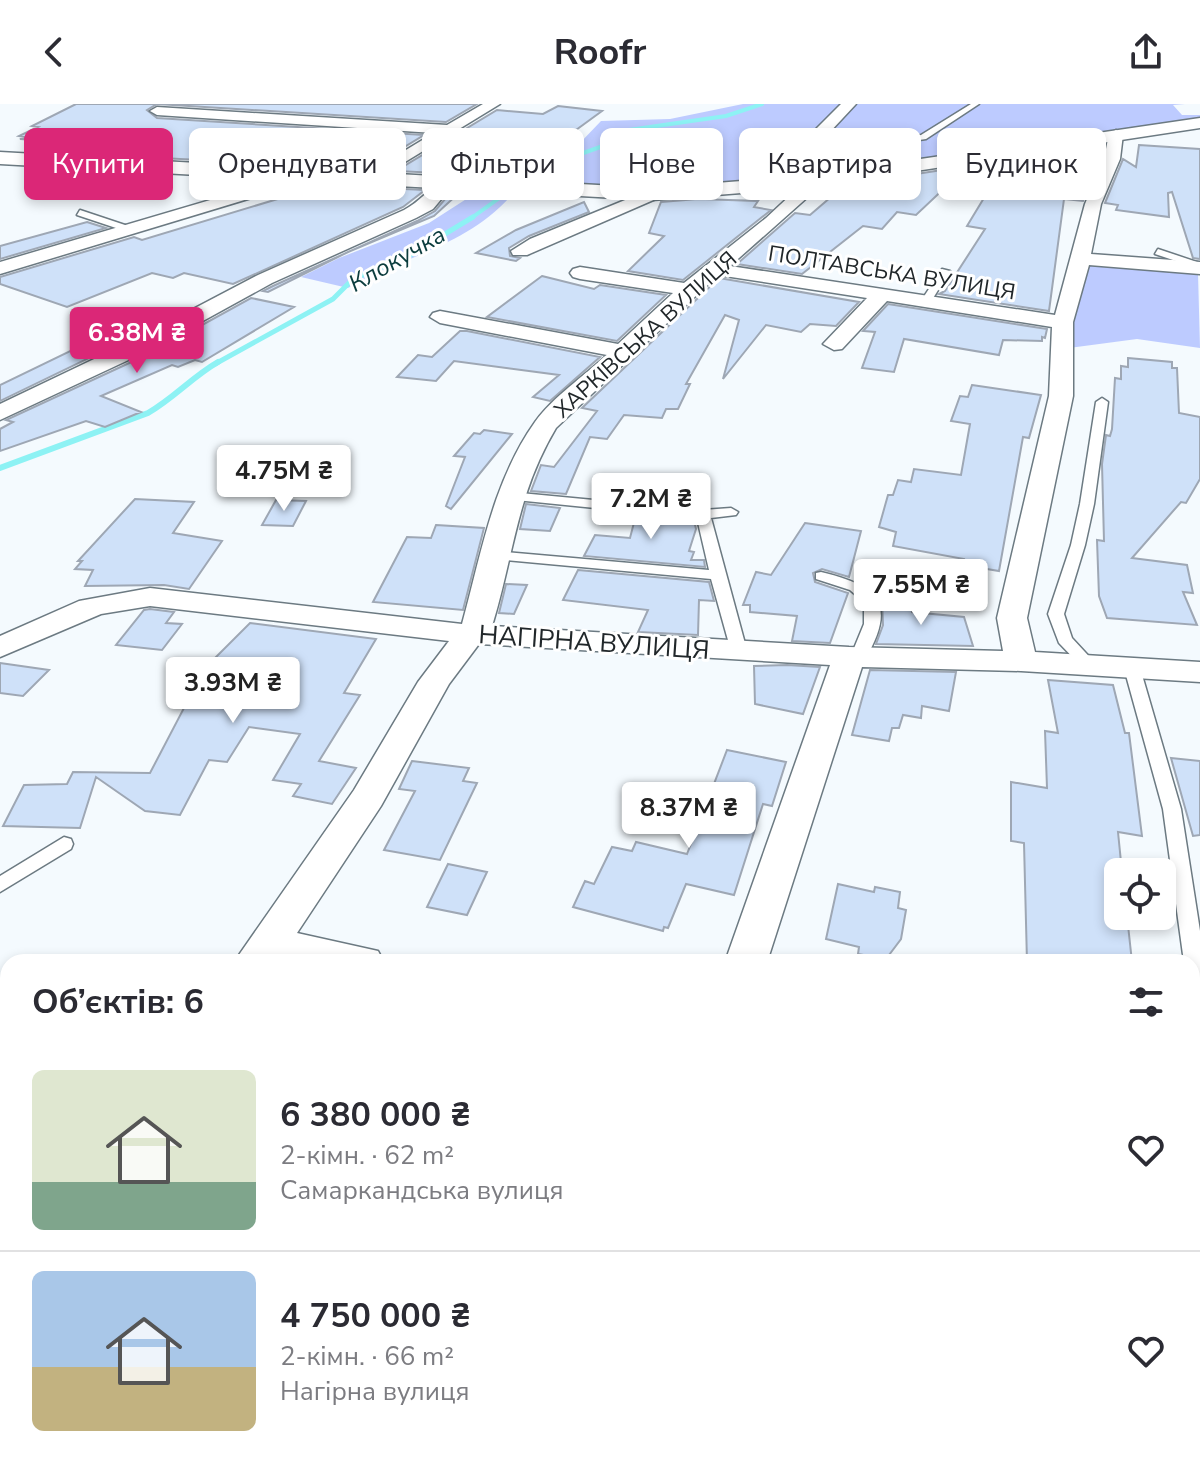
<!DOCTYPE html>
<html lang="uk">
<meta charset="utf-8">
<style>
body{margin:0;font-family:"Nunito Sans",sans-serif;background:#f2f2f3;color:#2b2b33;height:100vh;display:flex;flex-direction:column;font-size:30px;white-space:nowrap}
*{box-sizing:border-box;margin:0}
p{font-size:26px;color:#7c7c81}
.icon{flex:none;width:44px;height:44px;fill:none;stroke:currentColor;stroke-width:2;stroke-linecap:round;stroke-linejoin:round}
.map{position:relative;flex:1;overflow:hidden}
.details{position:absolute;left:0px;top:850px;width:1200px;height:514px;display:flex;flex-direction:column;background:#fff;border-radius:24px 24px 0 0;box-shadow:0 4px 12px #0003}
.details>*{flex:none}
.guide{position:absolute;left:24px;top:24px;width:1152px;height:72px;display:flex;gap:16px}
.fabs{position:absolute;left:1104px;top:754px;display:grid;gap:16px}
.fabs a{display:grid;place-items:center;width:72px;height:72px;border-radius:12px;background:#fff;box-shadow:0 4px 12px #0003;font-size:40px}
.price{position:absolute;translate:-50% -68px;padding:0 18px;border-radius:8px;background:#fff;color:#222;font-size:26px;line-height:52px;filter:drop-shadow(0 2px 4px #0008)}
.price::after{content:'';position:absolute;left:50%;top:48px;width:24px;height:18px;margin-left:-12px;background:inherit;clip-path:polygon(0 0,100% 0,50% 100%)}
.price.active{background:#db2777;color:#fff}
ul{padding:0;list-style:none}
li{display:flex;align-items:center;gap:24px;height:200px;padding:0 32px}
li+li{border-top:2px solid #e1e1e2}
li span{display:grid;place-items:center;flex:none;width:224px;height:160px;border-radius:12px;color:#555}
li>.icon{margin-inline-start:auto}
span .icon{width:96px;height:96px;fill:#fffc;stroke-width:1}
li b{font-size:34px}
h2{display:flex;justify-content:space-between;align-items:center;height:96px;padding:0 32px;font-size:34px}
.pill{padding:0 28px;border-radius:12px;background:#fff;box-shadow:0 4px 12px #0003;font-size:28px;line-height:72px}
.pill.active{background:#db2777;color:#fff}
header{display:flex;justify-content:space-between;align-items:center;height:104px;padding:0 32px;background:#fff;font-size:36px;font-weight:700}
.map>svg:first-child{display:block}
.green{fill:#bdcbff}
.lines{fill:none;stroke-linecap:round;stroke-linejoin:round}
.stream-far2{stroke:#8df2f4;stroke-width:4}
.stream-far1{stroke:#8df2f4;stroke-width:5}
.stream{stroke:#8df2f4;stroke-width:6}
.building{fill:#cfe1f9;stroke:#9ea7b4;stroke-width:2}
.service-casing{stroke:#6c7a82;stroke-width:3}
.minor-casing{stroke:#6c7a82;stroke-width:3}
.tertiary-casing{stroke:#6c7a82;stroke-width:3}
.service{fill:#fff;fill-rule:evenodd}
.minor{fill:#fff;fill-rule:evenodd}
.tertiary{fill:#fff;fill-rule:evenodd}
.labels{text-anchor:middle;stroke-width:6;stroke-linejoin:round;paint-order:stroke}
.far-street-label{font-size:22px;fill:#21272a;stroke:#fff}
.far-water-label{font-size:24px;font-style:italic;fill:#0c3d3e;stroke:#fff}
.street-label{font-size:26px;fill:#21272a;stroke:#fff}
</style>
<header><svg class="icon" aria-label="back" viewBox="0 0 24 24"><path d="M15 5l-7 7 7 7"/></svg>Roofr<svg class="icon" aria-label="share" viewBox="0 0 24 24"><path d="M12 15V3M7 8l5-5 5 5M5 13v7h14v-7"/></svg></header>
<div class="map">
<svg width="1200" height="1363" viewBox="0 0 1200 1363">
<rect width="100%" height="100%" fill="#f4fafe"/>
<path class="green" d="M743,0H842L808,40L807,57L821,70L685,85L485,78L523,56L578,41L601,17L670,15Z
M854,0H1185L1173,1L1182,11H1200V15L833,68L825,65L817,41Z
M485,83L516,86C471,141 406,151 348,184L301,173L339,154L429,119Z
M1091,160L1198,169L1200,244L1137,235L1069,244V215L1083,164Z"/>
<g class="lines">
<path class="stream-far2" d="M470,115L541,64L603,42L615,28L726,12L762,0"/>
<path class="stream-far1" d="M215,260L333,195L353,175L407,153L473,113"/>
<path class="stream" d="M0,364L148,309C174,294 192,273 218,258"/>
</g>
<path class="building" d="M76,0H157L147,6L157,14L424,31L368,65L29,47L48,37L20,35L25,33L19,32L38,23L32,22Z
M157,0H477L446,18Z
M558,2L602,7L565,34L541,33L532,40L520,41L479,71L396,67L497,6L543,10Z
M1139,41L1200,45V155L1193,154L1172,88L1168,89L1169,113L1116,106L1118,101L1105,99L1123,55L1136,63Z
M1102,43L1101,54L1083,97L1064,95L1049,207L939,190L945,187L985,125L967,122L1007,56Z
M968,62L916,111L897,108L882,125L863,122L802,170L737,160L795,109L810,111L845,81Z
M324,81L425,86L403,103L233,180L184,169L173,174L152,169L67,203L0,180V173L134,133L142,136Z
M451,88H460L434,112L348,148L268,188L263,187L273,182L417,117L435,107Z
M698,95L758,97L754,103L771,106L683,176L628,167L664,132L649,129L661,98Z
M584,98L589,108L529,132L509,144L510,152L520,154L516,157L476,149L516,126Z
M87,118L106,124L0,155V142Z
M542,172L594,185L600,181L666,191L617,237L487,213Z
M719,174L859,198L836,222L810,220L801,228L766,221L723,275L739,216L725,211L686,280H690L678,305H666L662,314L624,311L607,335L590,333L566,390L531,387L541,361L554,363L597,307L582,304Z
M251,194L294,203L202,258L195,256L178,263L172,261L101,292L141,308L105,323L86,317L0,347V325L13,318L6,316L153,248Z
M888,200L1047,225L1045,234L1042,233V237L1003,236L999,251L904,235L894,268L862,264L875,228L863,227Z
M128,219L149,225L0,297V281Z
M460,227H467L600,253L550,297L533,293L559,271L454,257L436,277L397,273L418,251L432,253Z
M1128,254L1172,258V264H1177L1179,309L1200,313V375L1186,399L1181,398L1132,454L1187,461L1193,489L1183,488L1197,521L1107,514L1099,492L1097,436L1104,437L1102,360L1106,331L1110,332L1112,325L1115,274L1121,275V262L1128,263Z
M972,281L1041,291L1029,334L1023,333L999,467L963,461L964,455L893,442L896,428L879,423L888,391H893L898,376L911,378L914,365L961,371L970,320L951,317L960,292L968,293Z
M484,326L512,330L451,405L446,402L465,353L454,352L474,329L480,330Z
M135,395L194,398L173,429L222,437L189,485L164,481L85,482L93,466L75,465L82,457H78Z
M276,396L306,397L293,422L262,421Z
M526,400L560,404L550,427L520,425Z
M637,407L693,412L696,425L689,447L694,448L691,456H704L705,463L584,452L595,431L630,434Z
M805,419L861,427L849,473L822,465L813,469L815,478L848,489L830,539L792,537L797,512L750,508V501H743L756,468L771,471Z
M436,421L484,424L463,506L373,498L407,433L431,434Z
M578,466L709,478L714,497L699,496L698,531L638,528L648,506L563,496Z
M506,480L527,481L514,510L499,509Z
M882,494L912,500V508L964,513L973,542L876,540L883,521Z
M150,505L174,508L166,519L182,520L162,546L116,541L144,506Z
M250,519L376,535L344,589L360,591L319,657L356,664L332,700L293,692L301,680L273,676L300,630L249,623L227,658L209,656L180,711L145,707L96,673L80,724L3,722L24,681L67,680L73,668L150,669L184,604L180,603L202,577L194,575Z
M0,559L49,566L23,592L0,589Z
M787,561L820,563L803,610L755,600L754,562Z
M870,566L956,568L949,607L922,602L921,614L903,611L899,624H892L889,637L852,631Z
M1048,576L1113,581L1125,629H1129L1142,732L1118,728L1122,768H1118V812H1127L1132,858H1027L1024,739L1011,737V678L1047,684L1045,627L1058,629Z
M727,646L786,658L772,702L763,700L734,791L686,780L668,824L664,823L663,827L573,803L585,777L594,780L612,743L632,747L636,738L687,750Z
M1171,654L1200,657V731L1193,732Z
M412,657L469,664L463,677L477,679L440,756L384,746L415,687L399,685Z
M448,760L487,768L467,811L427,803Z
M838,780L874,788L875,783L900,788L898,804L906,806L901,835L886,855L858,850L859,843L826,835Z"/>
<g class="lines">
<g class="service-casing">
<path id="service" d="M971,0H979L926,35L886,41L823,66L816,64L881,37L921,31Z
M80,106L134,124L135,126L128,128L77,111Z
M1158,145L1200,159V165L1155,150Z
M942,165L950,167L930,199H922L921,197Z
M1102,294L1108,298L1094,400L1085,441L1064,510L1072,534L1097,561L1089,566L1083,564L1059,539L1048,510L1071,441L1080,400L1096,298Z
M510,388L625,399L632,403L625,407L505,395L503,392Z
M731,404L738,408L736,411L711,414L747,547L739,552L731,547L711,475L495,455L488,451L495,447L709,466L696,410L703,406Z
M821,468C879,482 898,500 864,557H852L850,554L864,520V498L850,486L816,475V469Z
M1132,559L1140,564L1181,705L1200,827V906L1192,902V858H1184L1163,705L1124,564Z
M64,733L71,735L73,740L71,745L0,788V772Z"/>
</g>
<g class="minor-casing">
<path id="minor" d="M483,0H500L369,80L361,75L363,72L434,29L157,11L150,7L157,3L447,21Z
M841,0H856L828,30L820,49L826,62L843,72L835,77L814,68L804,49L816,25Z
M1116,26L1123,30L1120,55L1101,100L1091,150L1200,158V170L1089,161L1073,218V292L1027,514L1035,548L1200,558V578L1021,567L862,563L767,858H725L830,561L479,540L449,580L381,702L297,829L378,847L384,858H234L354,686L418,578L449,537L150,502L101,510L0,553V532L79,497L150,484L462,520C481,451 493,377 535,318C553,293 584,272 607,251L440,219L430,213L433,209L440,207L618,240L673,189L580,175L573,173L570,169L573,165L580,163L684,179L766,114L795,87L798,75L804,73L812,78L809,92L730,162L1055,211L1085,100L1104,55L1109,30ZM718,171L867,194L823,240L834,246L842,245L887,197L1052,223L1049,292L997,514L1003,547L849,543L492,522C514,451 516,391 556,324Z
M305,68L311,70V76L0,170V158Z
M445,76L453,81L433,105L416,114L272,179L152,245L0,316V300L136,235L258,171L404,106C420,98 432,81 445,76Z
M652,85L658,86L660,90L658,94L527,151H513L511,147L530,135Z
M8,1214V1277L0,1280V1217Z
M652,1356H710L712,1363H654Z"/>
</g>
<g class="tertiary-casing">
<path id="tertiary" d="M1200,14V24L804,84L652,96L0,60V48L652,84L804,72Z"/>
</g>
<use href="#service" class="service"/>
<use href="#minor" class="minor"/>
<use href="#tertiary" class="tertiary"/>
</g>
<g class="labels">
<g class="far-street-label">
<text transform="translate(892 168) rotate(9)" y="8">ПОЛТАВСЬКА ВУЛИЦЯ</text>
<text transform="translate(645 230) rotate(-42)" y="8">ХАРКІВСЬКА ВУЛИЦЯ</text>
</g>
<g class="far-water-label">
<text transform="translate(397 155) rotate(-30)" y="8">Клокучка</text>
</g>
<g class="street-label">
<text transform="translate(594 538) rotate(4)" y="9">НАГІРНА ВУЛИЦЯ</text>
</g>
</g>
</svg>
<div class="fabs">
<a><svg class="icon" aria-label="locate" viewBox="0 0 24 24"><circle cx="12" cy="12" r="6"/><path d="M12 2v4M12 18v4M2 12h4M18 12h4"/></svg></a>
</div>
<b class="price active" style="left:137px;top:271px">6.38M ₴</b>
<b class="price" style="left:284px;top:409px">4.75M ₴</b>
<b class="price" style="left:651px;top:437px">7.2M ₴</b>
<b class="price" style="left:921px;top:523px">7.55M ₴</b>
<b class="price" style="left:233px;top:621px">3.93M ₴</b>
<b class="price" style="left:689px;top:746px">8.37M ₴</b>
<div class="guide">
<a class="pill active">Купити</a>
<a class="pill">Орендувати</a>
<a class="pill">Фільтри</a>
<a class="pill">Нове</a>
<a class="pill">Квартира</a>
<a class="pill">Будинок</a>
</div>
<section class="details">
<h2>Об’єктів: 6<svg class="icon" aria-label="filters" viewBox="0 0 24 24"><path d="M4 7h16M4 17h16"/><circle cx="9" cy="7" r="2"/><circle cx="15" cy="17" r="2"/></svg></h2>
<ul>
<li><span style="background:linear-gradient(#dfe7d0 70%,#7fa58c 0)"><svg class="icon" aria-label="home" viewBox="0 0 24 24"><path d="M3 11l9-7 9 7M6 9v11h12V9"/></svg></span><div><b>6 380 000 ₴</b><p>2-кімн. · 62 m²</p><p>Самаркандська вулиця</p></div><svg class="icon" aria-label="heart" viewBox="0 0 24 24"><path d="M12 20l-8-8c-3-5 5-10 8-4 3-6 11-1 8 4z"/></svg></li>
<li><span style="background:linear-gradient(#a9c7e8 60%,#c2b280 0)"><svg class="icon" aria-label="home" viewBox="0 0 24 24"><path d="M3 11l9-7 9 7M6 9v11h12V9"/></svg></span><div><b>4 750 000 ₴</b><p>2-кімн. · 66 m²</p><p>Нагірна вулиця</p></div><svg class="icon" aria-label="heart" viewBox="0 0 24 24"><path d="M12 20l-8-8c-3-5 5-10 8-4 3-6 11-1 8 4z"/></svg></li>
</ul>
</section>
</div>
